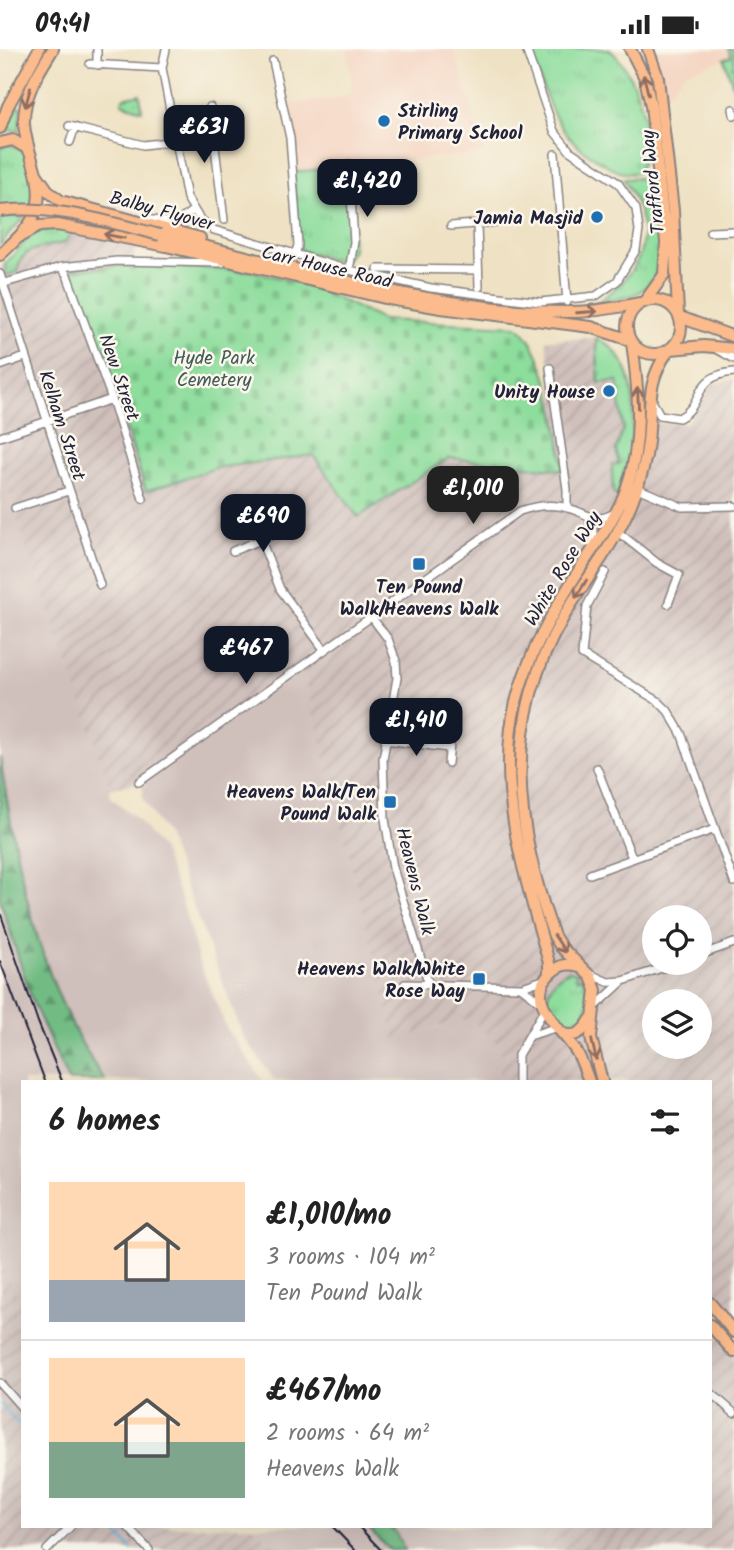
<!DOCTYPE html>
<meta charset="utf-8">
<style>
body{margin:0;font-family:Kalam,sans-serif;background:#f2f2f2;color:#222;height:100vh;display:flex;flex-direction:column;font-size:26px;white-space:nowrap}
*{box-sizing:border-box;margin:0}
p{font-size:23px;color:#767676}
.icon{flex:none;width:38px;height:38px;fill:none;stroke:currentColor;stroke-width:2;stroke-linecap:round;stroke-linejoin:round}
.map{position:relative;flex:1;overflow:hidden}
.side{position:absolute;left:21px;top:1031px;width:691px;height:448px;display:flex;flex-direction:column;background:#fff;border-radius:0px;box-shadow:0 7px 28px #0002}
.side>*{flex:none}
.fabs{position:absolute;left:642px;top:856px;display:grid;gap:14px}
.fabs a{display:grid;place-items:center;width:70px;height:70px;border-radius:50%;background:#fff;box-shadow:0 7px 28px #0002;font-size:35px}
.price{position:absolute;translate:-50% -60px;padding:0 16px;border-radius:14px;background:#111827;color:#fff;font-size:23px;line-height:46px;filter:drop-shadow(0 2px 4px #0008)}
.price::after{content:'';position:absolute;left:50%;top:42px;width:21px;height:16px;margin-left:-10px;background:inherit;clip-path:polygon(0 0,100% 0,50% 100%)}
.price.on{background:#222;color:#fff}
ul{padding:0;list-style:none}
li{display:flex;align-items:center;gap:21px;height:175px;padding:0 28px}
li+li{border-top:2px solid #e0e0e0}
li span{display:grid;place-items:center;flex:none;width:196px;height:140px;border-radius:0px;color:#555}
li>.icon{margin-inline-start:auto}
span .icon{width:84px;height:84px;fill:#fffc;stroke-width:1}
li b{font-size:30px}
h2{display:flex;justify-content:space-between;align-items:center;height:84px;padding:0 28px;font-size:30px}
.status{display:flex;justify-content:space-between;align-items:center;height:49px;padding:0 35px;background:#fff;direction:ltr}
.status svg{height:19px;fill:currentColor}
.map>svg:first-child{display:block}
.built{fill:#f4d3c0}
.industrial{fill:url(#industrial-furrows);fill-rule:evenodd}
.railway{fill:#d0c0bc}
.grass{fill:url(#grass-tufts);stroke:#58806c;stroke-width:2}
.forest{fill:url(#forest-firs);stroke:#4a6f60;stroke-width:2}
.cemetery{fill:url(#cemetery-stones);stroke:#58806c;stroke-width:2}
.park{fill:url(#park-dots);stroke:#58806c;stroke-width:2}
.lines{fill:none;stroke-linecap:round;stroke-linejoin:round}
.stream{stroke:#66b8e2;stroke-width:2}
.minor-casing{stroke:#888280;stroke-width:10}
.highway-casing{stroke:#888280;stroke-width:14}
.minor{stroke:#fff;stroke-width:7}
.highway{stroke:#fbbb8c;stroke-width:10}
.rail{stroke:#22223b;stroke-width:2}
.highway-bridge-casing{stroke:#888280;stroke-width:14;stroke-linecap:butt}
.highway-bridge{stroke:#fbbb8c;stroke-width:10}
.oneway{stroke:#8e6e64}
.poi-dot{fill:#1f6fb2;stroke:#fbf7ec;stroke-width:2.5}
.labels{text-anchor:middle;stroke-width:5;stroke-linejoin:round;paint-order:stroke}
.poi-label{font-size:19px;font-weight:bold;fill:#22223b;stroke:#fbf7ec;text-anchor:end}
.street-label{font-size:19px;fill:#22223b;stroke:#fbf7ec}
.park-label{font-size:19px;fill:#425a58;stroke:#fbf7ec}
</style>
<div class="status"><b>09:41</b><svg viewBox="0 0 49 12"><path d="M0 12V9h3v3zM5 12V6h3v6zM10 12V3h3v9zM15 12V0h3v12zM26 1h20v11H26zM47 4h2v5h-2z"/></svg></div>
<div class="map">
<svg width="734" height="1501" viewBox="0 0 734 1501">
<defs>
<pattern id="industrial-furrows" width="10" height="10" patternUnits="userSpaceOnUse" patternTransform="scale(1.75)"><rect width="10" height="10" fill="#d0c0bc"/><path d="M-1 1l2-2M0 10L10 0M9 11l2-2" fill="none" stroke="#b2a5a2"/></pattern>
<pattern id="grass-tufts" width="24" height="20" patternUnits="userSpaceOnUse" patternTransform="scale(1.75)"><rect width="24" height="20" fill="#8ddd9c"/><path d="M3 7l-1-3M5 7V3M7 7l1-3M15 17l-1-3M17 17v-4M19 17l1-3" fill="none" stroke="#79bd87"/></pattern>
<pattern id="forest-firs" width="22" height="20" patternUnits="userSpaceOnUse" patternTransform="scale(1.75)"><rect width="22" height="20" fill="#72bc84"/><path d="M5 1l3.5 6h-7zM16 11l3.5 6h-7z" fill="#5d986d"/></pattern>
<pattern id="cemetery-stones" width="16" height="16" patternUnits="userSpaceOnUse" patternTransform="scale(1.75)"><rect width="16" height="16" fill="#8ddd9c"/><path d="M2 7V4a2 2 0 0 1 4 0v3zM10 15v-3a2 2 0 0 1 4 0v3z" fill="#79bd87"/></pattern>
<pattern id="park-dots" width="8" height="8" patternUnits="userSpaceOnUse" patternTransform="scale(1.75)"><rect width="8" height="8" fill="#8ddd9c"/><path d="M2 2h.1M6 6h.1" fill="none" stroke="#79bd87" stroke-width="1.8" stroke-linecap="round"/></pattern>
</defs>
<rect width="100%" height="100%" fill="#fbf7ec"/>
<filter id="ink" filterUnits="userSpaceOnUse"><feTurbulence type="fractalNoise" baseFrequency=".0143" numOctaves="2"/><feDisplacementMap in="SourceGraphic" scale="14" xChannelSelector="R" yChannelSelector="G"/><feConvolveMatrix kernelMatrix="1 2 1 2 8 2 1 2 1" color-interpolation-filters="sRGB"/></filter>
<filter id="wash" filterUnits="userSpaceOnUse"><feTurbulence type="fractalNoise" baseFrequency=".00686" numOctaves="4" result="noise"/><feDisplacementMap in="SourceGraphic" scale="28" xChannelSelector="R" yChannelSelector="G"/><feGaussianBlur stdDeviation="1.57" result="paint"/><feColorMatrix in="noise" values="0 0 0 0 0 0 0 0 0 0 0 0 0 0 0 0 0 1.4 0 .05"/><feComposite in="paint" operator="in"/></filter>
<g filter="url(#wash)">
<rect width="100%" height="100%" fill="#efe2c4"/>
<path class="built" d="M347,0H454L484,104L299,121L289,55L345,48L353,43Z
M630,0H728L731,8L685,23L659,56L651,57Z"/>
<path class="industrial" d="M51,179L136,196L133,216L70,221L117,349L146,442L216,419L314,406L358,468L449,409L564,421L546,291L596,289L611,296L630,330L634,375L686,374L713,335L734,330V1501H552L536,1477H710V1032H498L500,999L441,977L395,992L302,621L148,731L110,740L0,421V219L32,185ZM654,868H700V914H654ZM654,952H700V998H654Z
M0,1214L23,1255V1477H252L280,1501H0Z"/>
<path class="railway" d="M0,421L72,626L110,740V748L135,768L161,800L182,852L199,913L227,980L263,1032H105L65,966L50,929L23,839L0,708Z
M302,620L395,991L470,969L501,999L498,1032H275L243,987L166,786L143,750V738L148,731Z
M0,851L32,951L68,1032H23V1255L0,1214Z
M252,1477H366L390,1501H280Z
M392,1477H536L552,1501H405Z"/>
<path class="grass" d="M530,0H609C638,24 658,91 637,124C621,126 617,122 603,114C552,87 548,51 530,0Z
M16,57L21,58L19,82H5Z
M9,95L24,102C31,120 38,139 31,157H0V99Z
M349,117L353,201L344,214L303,202L298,196L294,123Z
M640,129L654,137C659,172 676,228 633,246C622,250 607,251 596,254C648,220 657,182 623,130Z
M25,167L0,196V168Z
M51,179L72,183L64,194C45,198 18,198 18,223L6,226L5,215L32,185Z
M596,289C651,313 634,403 617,447L613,444L612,416L619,415L616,401L623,380L618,332L599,334Z
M570,922L577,924L575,928L578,930L582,927L589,953L580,973L564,979C559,973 552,966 549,960C543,945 555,925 570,922Z"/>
<path class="forest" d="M0,708C18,822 38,935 105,1032H68L32,951L0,851Z
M366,1477H392L405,1501H390Z"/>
<path class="cemetery" d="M142,215L251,222L310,236L382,271L516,277C548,298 559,384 564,421L449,409L358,468L313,406L216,419L146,442L117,349L70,221Z"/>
<path class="park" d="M728,0H734V40L724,10L731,8Z
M140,45L142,61L122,54L123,49Z"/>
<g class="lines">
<path class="stream" d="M0,1355L23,1380
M111,1477L132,1501"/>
</g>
</g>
<g filter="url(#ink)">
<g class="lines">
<g class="minor-casing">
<path id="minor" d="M166,0L162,19L187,149L199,169L214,181L349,221L431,239L540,253L596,247L617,232L636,201L639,181L636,160L618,134L570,102L554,82L526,0
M273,12L290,89L298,196L295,206
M90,15L162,19
M97,16V1
M210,58L224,171
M733,60L734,66
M172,74L212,66
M69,77L143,96L176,92
M70,93L75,78
M555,105L567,253
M349,115L354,193L349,221
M145,170L177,174L193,161
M477,175L479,238
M451,177L498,173
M710,183L734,182
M61,218L67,226L112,350L143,450
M378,220L478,221
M0,225L100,536
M5,234L61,218L117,212L222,214
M716,300L734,310
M0,317L25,308
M550,319L567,440V459
M652,352L660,366L679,369C705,356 691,327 734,323
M0,388L112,350
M637,439L682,458L734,457
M15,459L68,442
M589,469L594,484L592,498
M618,483L657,514L679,526L668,555
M261,491L280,540L323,599
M233,502L283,482
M605,523L587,557L582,606L658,652L668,662L681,684L734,833
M370,566L388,590L396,612L397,629L383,710L385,770L393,819L429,936
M385,691L449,699
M448,714L451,685
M597,719L632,809
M139,733L520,462C537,456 554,454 571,460C588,465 596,475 614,464
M590,825L715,780
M700,906L734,894
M590,925L608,933L622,932
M405,935L522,938L546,930
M522,939L543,955
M596,957L623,932L677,914
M544,961L529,987L555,979
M518,1032V1006L529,987
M0,1334L23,1360
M710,1343L734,1364
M127,1477L149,1501
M47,1501L71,1477"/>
</g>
<g class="highway-casing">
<path id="highway" d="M630,0L645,29L651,57L666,193L664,226L645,252
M648,0L658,29L673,161L678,264
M0,79L8,57L39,0
M0,94L13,91L28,100
M37,126L49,143L61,152L200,189
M160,186C287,217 441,264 572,263C595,263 618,258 640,254
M19,188L39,177L57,176L166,197L389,250L441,259L591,278L630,291
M0,206C31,177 48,161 34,117C30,104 25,90 24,75C23,46 38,24 53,0
M627 278a27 27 0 1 1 54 0a27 27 0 1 1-54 0Z
M680,268L734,288
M671,300L704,297L734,300
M579,917C569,914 561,915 553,922C520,949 563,981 576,1002C582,1011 585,1022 589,1032
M549,925V914C528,837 501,760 511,679C519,619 551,565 583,515C599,491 616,468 626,441C643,393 639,344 632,294
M562,984C575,990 584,982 591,970
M602,1032L591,989L596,941L591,928L561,898L554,887C514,776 502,674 563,569C586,529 617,493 633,450C640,432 646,413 648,393C652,356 645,335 668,302
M710,1254L734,1283
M710,1276L734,1303"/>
</g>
<use href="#minor" class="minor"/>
<use href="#highway" class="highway"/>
<path class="rail" d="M0,863L38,973L62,1032
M0,912L45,1032
M332,1477L355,1501
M358,1477L381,1501"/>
<g class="highway-bridge-casing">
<path id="highway-bridge" d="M0,162C52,155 109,173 160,186"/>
</g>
<use href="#highway-bridge" class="highway-bridge"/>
</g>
<defs><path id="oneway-shaft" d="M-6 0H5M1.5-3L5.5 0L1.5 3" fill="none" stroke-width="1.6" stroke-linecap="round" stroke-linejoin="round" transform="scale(1.75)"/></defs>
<g class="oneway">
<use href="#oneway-shaft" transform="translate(646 36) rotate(-104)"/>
<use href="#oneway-shaft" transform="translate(28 48) rotate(105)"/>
<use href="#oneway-shaft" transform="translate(114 187) rotate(-169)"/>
<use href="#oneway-shaft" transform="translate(587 263) rotate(-4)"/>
<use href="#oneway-shaft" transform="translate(638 349) rotate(-93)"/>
<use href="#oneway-shaft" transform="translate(581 540) rotate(122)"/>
<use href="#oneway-shaft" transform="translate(560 895) rotate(56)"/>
<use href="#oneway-shaft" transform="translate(594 1001) rotate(77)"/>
</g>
</g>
<g class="poi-dot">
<circle cx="384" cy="72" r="7"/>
<circle cx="597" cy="168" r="7"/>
<circle cx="609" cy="342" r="7"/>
<rect x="412" y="508" width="14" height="14" rx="3.5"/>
<rect x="383" y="746" width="14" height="14" rx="3.5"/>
<rect x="472" y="923" width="14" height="14" rx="3.5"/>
</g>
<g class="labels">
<g class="poi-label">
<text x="398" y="68" text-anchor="start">Stirling<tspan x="398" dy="22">Primary School</tspan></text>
<text x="583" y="175">Jamia Masjid</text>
<text x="595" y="349">Unity House</text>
<text x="419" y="544" text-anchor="middle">Ten Pound<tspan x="419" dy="22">Walk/Heavens Walk</tspan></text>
<text x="376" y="749">Heavens Walk/Ten<tspan x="376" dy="22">Pound Walk</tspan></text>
<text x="465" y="926">Heavens Walk/White<tspan x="465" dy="22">Rose Way</tspan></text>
</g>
<g class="street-label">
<text transform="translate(652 133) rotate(-96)" y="7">Trafford Way</text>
<text transform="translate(162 161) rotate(15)" y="7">Balby Flyover</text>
<text transform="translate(327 217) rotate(13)" y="7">Carr House Road</text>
<text transform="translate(120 328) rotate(71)" y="7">New Street</text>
<text transform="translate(63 376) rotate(72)" y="7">Kelham Street</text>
<text transform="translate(562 519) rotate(-59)" y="7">White Rose Way</text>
<text transform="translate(416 832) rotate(76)" y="7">Heavens Walk</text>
</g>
<g class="park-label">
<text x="214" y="315">Hyde Park<tspan x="214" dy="22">Cemetery</tspan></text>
</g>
</g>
</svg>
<div class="fabs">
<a><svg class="icon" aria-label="locate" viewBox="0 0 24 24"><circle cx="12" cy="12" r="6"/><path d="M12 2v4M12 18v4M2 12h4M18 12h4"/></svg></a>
<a><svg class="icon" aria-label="layers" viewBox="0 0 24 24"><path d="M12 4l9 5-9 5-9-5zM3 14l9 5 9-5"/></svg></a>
</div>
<b class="price" style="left:204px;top:116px">£631</b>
<b class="price" style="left:367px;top:170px">£1,420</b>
<b class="price on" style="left:473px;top:477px">£1,010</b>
<b class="price" style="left:263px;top:505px">£690</b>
<b class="price" style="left:246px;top:637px">£467</b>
<b class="price" style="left:416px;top:709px">£1,410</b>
<section class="side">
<h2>6 homes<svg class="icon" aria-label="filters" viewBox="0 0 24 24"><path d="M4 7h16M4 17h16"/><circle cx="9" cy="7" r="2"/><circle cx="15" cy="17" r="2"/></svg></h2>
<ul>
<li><span style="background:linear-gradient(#ffd9b3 70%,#9aa5b1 0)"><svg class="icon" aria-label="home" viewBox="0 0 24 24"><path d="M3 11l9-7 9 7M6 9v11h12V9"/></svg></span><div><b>£1,010/mo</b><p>3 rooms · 104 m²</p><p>Ten Pound Walk</p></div></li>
<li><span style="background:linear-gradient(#ffd9b3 60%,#7fa58c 0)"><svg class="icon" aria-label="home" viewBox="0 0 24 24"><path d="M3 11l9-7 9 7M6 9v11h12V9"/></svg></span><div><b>£467/mo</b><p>2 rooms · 64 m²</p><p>Heavens Walk</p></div></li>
</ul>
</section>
</div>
